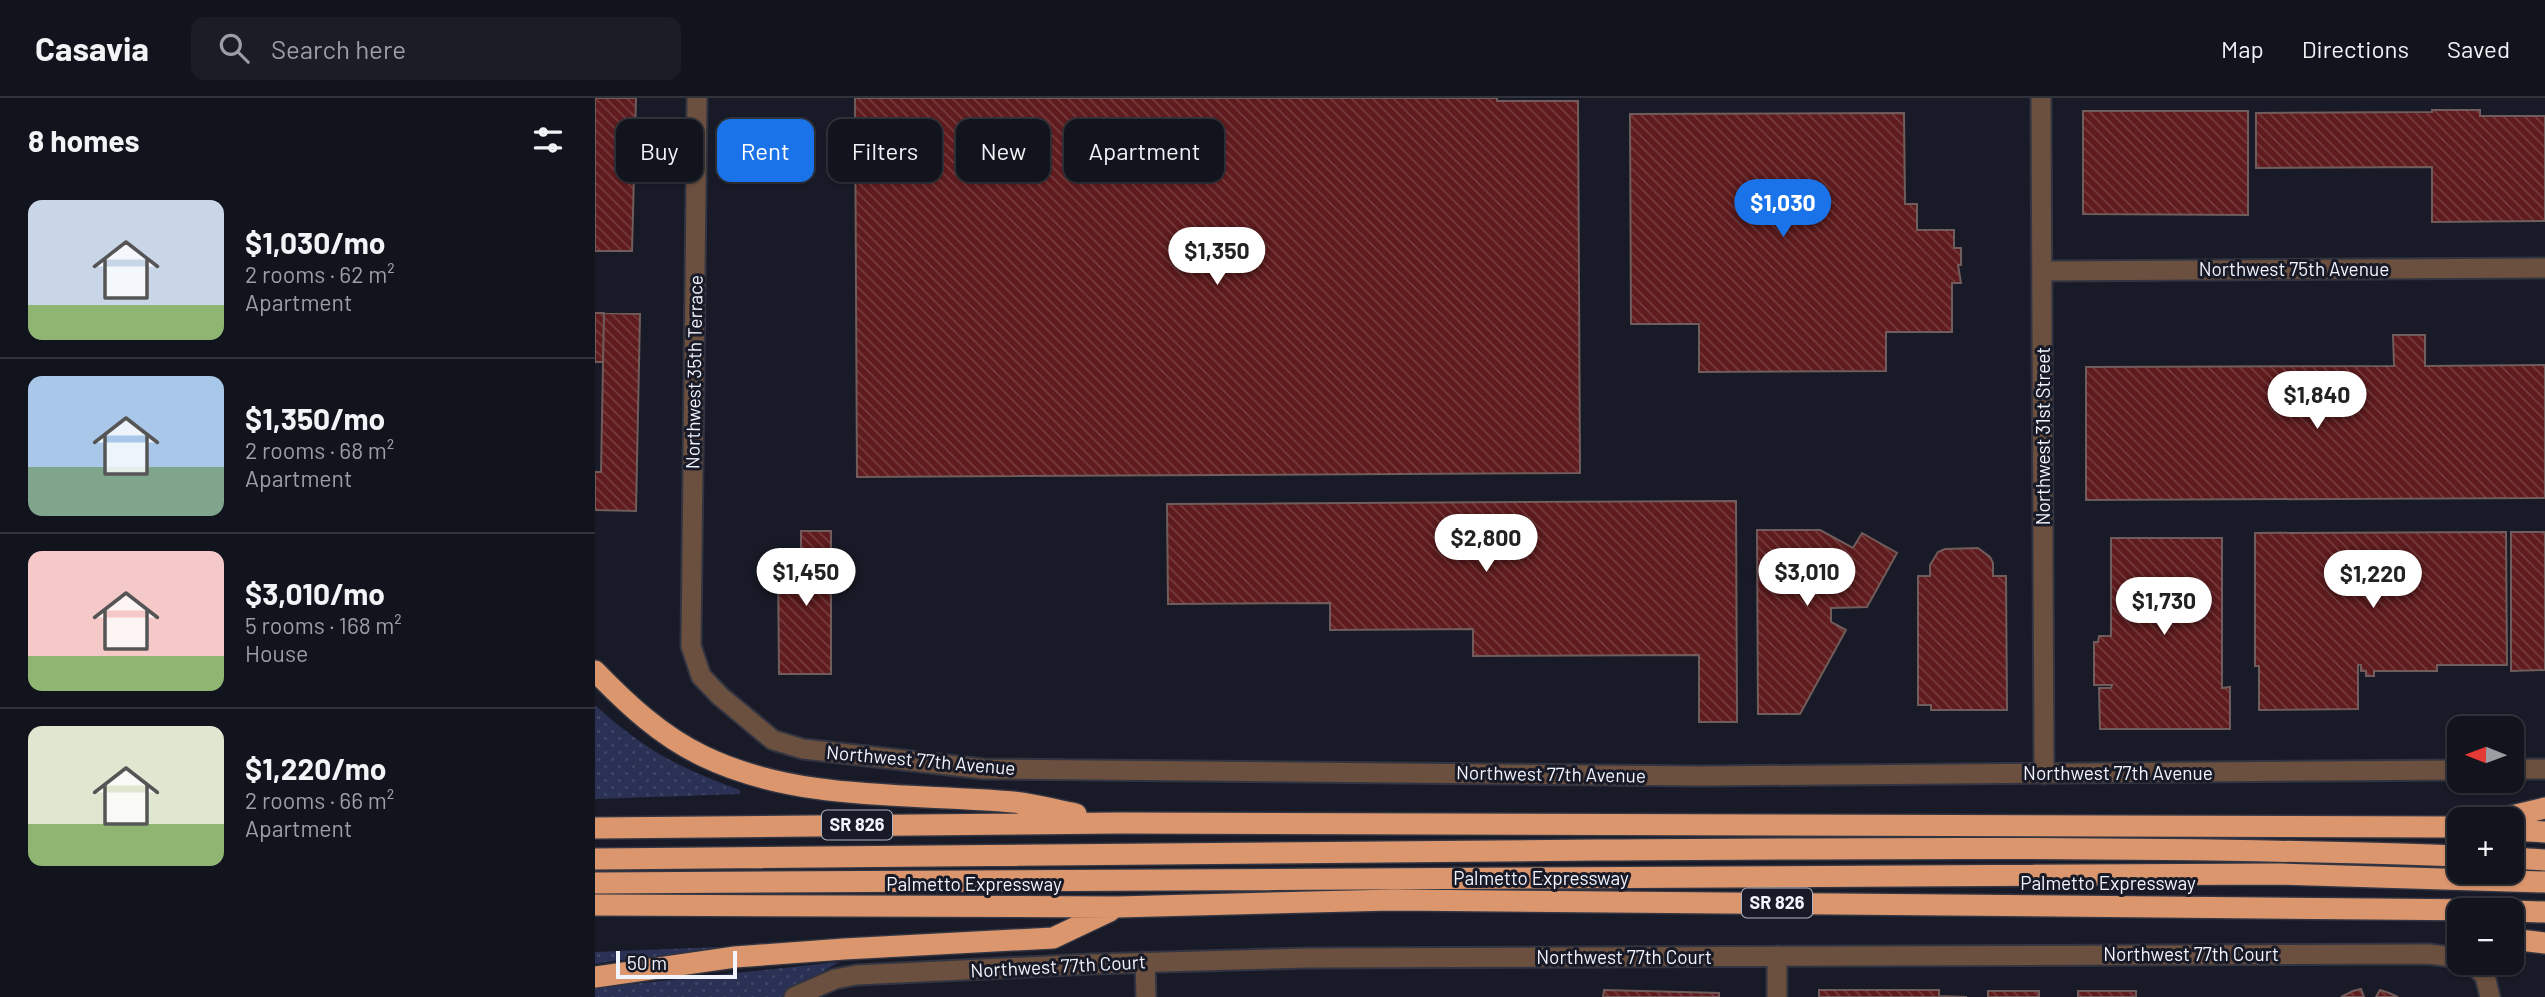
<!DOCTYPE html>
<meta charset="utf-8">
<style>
body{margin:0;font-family:Barlow,sans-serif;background:#1b1d26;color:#f1f3f6;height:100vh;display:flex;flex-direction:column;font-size:26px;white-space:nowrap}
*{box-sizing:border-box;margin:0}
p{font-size:23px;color:#9c9ea4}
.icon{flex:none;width:38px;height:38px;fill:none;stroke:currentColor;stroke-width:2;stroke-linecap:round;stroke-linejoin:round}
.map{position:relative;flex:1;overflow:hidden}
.details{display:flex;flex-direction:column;background:#12141d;width:595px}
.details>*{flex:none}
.guide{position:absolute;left:21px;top:21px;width:665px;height:63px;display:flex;gap:14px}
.needle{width:46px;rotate:271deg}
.fabs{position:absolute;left:1852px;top:618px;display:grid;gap:14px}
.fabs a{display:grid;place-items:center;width:77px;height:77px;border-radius:14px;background:#12141d;box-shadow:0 2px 5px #0004,0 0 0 2px #31333b;font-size:35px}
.scale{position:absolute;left:21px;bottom:18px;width:121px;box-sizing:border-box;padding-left:7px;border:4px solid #f1f4fd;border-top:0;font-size:19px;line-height:24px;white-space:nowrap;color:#f1f4fd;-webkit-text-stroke:5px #181b27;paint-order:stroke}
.price{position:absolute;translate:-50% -60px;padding:0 16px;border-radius:24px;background:#fff;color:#222;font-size:23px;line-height:46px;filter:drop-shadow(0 2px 4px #0008)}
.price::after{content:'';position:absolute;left:50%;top:42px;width:21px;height:16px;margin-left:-10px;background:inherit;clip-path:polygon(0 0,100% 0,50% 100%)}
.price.current{background:#1a73e8;color:#fff}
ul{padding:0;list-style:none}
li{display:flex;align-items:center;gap:21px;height:175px;padding:0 28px}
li+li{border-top:2px solid #31333b}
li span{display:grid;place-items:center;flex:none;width:196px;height:140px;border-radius:14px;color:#555}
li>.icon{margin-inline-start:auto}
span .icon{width:84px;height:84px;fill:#fffc;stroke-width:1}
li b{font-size:30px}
h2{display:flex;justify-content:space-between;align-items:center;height:84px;padding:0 28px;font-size:30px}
.tag{padding:0 24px;border-radius:14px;background:#12141d;box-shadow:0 2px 5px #0004,0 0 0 2px #31333b;font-size:24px;line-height:63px}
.tag.current{background:#1a73e8;color:#fff}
header{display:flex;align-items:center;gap:42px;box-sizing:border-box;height:98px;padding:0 35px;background:#12141d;border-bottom:2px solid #31333b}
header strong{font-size:33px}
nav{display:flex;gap:38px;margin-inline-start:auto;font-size:24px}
.search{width:490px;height:63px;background:#1b1d26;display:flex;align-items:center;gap:18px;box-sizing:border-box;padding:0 24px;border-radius:14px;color:#9c9ea4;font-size:26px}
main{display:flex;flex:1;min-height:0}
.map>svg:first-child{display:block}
.grass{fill:url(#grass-dots)}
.building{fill:url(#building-back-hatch);stroke:#705d5b;stroke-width:2}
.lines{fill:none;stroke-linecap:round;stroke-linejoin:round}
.minor-casing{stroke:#323541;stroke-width:23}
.highway-casing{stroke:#323541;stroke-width:24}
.minor{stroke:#6b4f3f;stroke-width:19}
.highway{stroke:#db966e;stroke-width:21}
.labels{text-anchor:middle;stroke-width:6;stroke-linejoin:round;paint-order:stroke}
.shield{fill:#181b27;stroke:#b0b3bd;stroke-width:2}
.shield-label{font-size:18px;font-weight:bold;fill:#f1f4fd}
.street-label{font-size:19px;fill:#f1f4fd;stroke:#181b27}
</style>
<header>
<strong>Casavia</strong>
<div class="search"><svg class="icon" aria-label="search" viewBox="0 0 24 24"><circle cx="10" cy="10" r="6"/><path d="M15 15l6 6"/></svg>Search here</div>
<nav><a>Map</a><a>Directions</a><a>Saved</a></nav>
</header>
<main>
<section class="details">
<h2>8 homes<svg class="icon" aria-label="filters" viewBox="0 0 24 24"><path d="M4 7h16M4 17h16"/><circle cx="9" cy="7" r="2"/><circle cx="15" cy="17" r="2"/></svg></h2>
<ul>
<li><span style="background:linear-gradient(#c9d6e8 75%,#8fb573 0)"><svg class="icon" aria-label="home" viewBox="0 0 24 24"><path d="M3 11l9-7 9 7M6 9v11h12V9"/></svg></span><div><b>$1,030/mo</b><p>2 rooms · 62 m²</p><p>Apartment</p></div></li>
<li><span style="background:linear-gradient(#a9c7e8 65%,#7fa58c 0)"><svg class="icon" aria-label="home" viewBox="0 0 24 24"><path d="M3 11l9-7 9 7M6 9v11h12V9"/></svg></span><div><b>$1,350/mo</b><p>2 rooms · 68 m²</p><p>Apartment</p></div></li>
<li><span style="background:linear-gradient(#f6c9c9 75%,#8fb573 0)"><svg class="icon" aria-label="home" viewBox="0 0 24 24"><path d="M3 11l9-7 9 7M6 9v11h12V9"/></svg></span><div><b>$3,010/mo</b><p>5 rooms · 168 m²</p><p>House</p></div></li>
<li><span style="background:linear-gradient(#dfe7d0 70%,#8fb573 0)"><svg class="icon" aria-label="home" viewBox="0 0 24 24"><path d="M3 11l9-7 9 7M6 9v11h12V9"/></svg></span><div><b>$1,220/mo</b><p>2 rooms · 66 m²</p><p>Apartment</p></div></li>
</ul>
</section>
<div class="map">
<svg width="1950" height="899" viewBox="0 0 1950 899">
<defs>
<pattern id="grass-dots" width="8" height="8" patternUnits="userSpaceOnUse" patternTransform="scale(1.75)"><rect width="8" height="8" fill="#2a3154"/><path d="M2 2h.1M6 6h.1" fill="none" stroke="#3f4565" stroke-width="1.8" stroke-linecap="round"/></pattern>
<pattern id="building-back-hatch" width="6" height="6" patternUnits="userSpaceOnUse" patternTransform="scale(1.75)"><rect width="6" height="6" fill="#5f1b1d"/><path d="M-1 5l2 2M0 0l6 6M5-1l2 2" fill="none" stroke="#763d3f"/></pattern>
</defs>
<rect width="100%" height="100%" fill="#181b27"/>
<path class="grass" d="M0,607C48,651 84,670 145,692V696L0,701Z
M124,849L127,855L23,862L0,866V854Z
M244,864L186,899H0V890Z"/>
<path class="building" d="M0,0H41L37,153H0Z
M260,0H902V3H983L985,375L262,379Z
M1837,12H1885V18H1950V123L1837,124V69L1661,70V15L1837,14Z
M1488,13H1653V117L1488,116Z
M1309,15L1310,106H1322V132H1359V150H1366V167H1363L1366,185H1357V234H1291V273L1104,274V226H1036L1035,16Z
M0,215H9L8,264H0Z
M9,215L45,216L41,413L0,412V374H6Z
M1798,237H1830V268L1950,267V400L1491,402V269L1799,268Z
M1141,403L1142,624H1104V557L878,558V531L735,532V505L573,506L572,406Z
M1162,432H1225L1258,450L1267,435L1302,455L1272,509L1236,510V524L1251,532L1205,616H1163Z
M206,433H236V576H184L183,465H206Z
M1911,434L1912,567H1842V573H1779V578H1771V573H1766V567H1763V611L1664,612V568H1660V435Z
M1916,434H1950V572L1916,573Z
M1516,440H1627V590L1635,589V631H1505L1504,590H1516L1517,587H1499V544H1503L1504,538H1516Z
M1383,450L1395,459L1398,465V478H1411L1412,612H1336V607H1323V478H1335V467L1343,454L1350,451Z
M1766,891L1769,899H1746L1758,893Z
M1009,892L1124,895V899H1008Z
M1224,892H1344V898L1372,899H1224Z
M1785,892L1794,895L1803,899H1781Z
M1393,893H1444V899H1393Z
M1483,893H1541V899H1483Z"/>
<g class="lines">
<g class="minor-casing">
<path id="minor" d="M102,0L96,548L106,578L125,598L178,642L208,651L389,671L1105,678L1864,672
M1446,0L1449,676
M1447,173L1950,170
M1916,671H1950
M550,864L551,899
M1876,864L1890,878L1895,899
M199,899L240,881L261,877L495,866L712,860L1834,856L1864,860
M1182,899V858"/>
</g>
<g class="highway-casing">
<path id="highway" d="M0,573C32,606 66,638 108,658C203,704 316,695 418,704C439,706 460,712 481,716
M1904,721L1950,710
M0,730L524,725L1864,729
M1916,732L1950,734
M1916,760L1950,762
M0,761C334,756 668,753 1002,752C1290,750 1577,748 1864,758
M0,785L1685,776L1950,784
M0,807L522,809L798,802L1891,812
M1916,813L1950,814
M1916,841L1950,845
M0,879L140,859L249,851L458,840L515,813"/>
</g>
<use href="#minor" class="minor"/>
<use href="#highway" class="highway"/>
</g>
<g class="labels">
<g class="shield">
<rect x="227" y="712.5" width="70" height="29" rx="5"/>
<rect x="1147" y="790.5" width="70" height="29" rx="5"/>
</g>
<g class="shield-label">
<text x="262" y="733">SR 826</text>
<text x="1182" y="811">SR 826</text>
</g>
<g class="street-label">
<text x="1699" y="178">Northwest 75th Avenue</text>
<text transform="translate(99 274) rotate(-89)" y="7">Northwest 35th Terrace</text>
<text transform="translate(1448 338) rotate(-90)" y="7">Northwest 31st Street</text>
<text transform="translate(326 662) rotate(5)" y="7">Northwest 77th Avenue</text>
<text x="1523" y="682">Northwest 77th Avenue</text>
<text transform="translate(956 676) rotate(1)" y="7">Northwest 77th Avenue</text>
<text x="946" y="787">Palmetto Expressway</text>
<text x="1513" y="792">Palmetto Expressway</text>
<text x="379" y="793">Palmetto Expressway</text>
<text x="1596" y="863">Northwest 77th Court</text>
<text x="1029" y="866">Northwest 77th Court</text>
<text transform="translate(463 868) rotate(-3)" y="7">Northwest 77th Court</text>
</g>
</g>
</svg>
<div class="fabs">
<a><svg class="needle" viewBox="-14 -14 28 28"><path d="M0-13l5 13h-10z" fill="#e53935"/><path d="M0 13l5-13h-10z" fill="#9c9ea4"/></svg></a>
<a>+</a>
<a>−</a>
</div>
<div class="scale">50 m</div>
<b class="price current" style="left:1188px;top:141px">$1,030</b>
<b class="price" style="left:622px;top:189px">$1,350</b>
<b class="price" style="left:1722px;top:333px">$1,840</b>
<b class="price" style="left:891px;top:476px">$2,800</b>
<b class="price" style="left:211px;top:510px">$1,450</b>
<b class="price" style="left:1212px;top:510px">$3,010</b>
<b class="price" style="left:1778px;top:512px">$1,220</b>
<b class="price" style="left:1569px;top:539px">$1,730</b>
<div class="guide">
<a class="tag">Buy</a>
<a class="tag current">Rent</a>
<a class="tag">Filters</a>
<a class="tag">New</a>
<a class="tag">Apartment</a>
</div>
</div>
</main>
